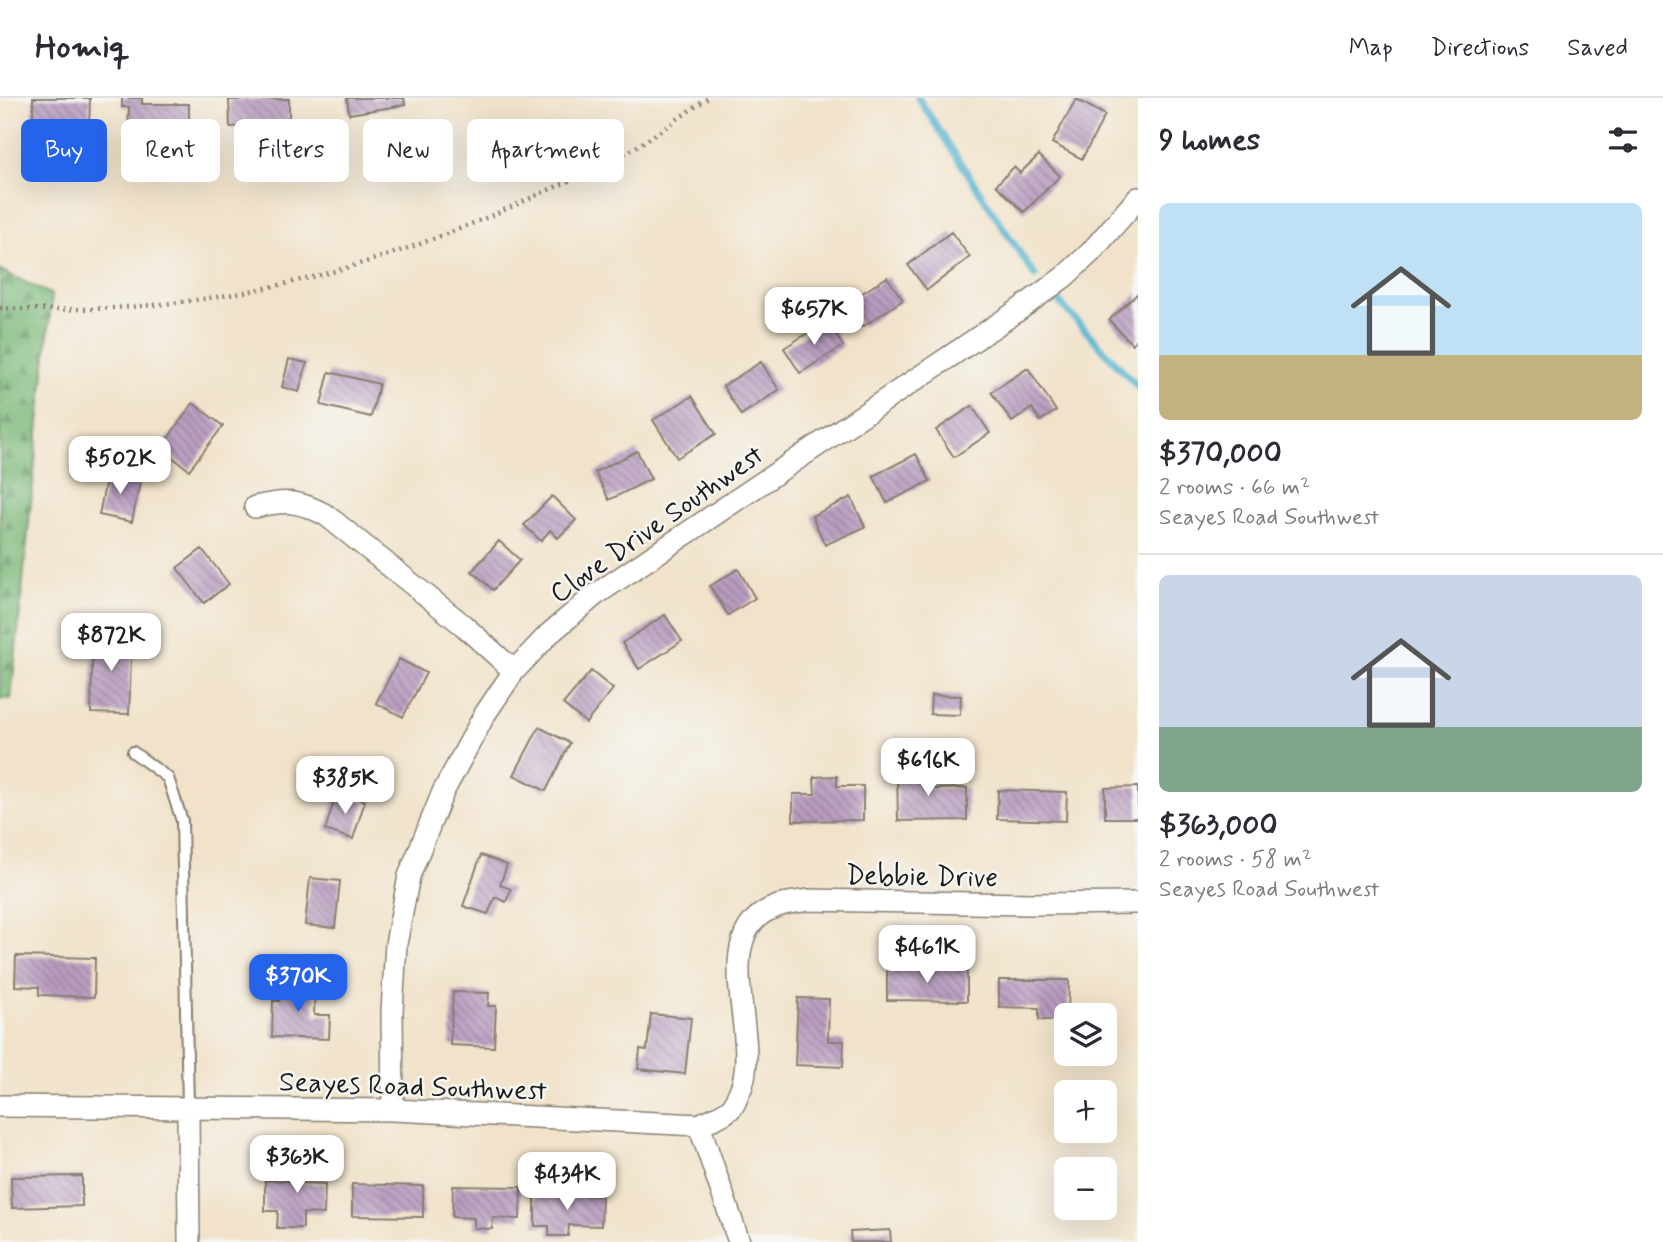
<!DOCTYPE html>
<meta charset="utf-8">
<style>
body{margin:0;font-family:Mynerve,sans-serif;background:#f2f2f3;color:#2b2b33;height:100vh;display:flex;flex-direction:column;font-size:26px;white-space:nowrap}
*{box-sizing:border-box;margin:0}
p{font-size:23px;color:#7c7c81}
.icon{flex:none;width:38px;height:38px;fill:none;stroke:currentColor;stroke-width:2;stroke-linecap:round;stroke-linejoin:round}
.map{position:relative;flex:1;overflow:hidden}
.details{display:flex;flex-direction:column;background:#fff;width:525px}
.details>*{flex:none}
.guide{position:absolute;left:21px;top:21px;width:665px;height:63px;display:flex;gap:14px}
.buttons{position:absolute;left:1054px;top:905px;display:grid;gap:14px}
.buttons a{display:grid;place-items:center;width:63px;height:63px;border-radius:10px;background:#fff;box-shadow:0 7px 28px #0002;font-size:35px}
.price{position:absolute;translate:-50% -60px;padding:0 16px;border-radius:14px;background:#fff;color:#222;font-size:23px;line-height:46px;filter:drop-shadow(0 2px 4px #0008)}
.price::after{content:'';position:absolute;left:50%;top:42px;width:21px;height:16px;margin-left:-10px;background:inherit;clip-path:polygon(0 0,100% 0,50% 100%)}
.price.selected{background:#2563eb;color:#fff}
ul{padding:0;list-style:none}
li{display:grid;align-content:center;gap:14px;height:371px;padding:0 21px}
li+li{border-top:2px solid #e1e1e2}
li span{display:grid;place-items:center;height:217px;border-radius:10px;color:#555}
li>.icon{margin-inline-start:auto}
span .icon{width:126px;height:126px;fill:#fffc;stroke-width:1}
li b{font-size:30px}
h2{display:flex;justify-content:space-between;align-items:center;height:84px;padding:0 21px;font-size:30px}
.chip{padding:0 24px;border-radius:10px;background:#fff;box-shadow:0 7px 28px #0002;font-size:24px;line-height:63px}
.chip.selected{background:#2563eb;color:#fff}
header{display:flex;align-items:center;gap:42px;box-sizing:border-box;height:98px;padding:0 35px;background:#fff;border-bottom:2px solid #e1e1e2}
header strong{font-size:33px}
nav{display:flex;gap:38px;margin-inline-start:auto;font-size:24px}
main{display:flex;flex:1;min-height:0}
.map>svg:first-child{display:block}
.forest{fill:url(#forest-firs);stroke:#4b6a4a;stroke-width:2}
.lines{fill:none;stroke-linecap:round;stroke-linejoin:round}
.stream{stroke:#4db1cc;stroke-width:7}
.building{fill:url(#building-back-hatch)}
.lane-casing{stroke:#867f72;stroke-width:14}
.street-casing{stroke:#867f72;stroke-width:24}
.path{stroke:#867f72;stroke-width:4.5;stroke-dasharray:2 5;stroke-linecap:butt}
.lane{stroke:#fff;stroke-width:10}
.street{stroke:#fff;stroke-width:21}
.labels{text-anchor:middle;stroke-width:5;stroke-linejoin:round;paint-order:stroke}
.street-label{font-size:28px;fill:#1c1c1c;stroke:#f6f6f2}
</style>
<header>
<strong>Homiq</strong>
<nav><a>Map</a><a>Directions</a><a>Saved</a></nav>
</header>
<main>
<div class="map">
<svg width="1138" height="1144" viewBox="0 0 1138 1144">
<defs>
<pattern id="forest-firs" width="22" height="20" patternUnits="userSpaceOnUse" patternTransform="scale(1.75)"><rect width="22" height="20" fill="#7ab878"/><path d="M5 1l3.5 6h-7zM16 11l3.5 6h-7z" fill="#639562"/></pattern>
<pattern id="building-back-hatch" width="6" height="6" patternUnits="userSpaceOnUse" patternTransform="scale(1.75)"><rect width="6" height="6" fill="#b89bbf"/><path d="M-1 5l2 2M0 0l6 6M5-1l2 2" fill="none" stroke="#957e9a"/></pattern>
</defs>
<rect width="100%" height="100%" fill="#f6f6f2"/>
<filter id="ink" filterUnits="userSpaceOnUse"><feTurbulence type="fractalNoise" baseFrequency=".0143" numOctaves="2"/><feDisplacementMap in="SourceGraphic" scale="14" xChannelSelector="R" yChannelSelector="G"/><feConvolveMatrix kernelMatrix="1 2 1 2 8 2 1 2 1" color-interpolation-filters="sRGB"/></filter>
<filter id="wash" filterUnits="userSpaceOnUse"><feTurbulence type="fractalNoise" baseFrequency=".00686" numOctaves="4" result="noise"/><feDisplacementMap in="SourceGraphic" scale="28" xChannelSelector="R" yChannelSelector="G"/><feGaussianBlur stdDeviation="1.57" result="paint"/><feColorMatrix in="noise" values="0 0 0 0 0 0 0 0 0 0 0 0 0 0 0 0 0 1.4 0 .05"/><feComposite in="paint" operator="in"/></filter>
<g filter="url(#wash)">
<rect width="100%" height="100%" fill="#f1e2c9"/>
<path class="forest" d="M0,172L52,197L11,601L0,600Z"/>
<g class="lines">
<path class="stream" d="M918,0L1035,178
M1059,204L1138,289"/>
</g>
<g id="blocks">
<path class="building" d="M33,0H90L89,32L33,31Z
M122,0H142V6H189V36H164V48H150V37H128L129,9H122Z
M347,0H404L405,7L349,16Z
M289,1V27L230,29L229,2Z
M1076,1L1105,17L1082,61L1052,45Z
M1039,57L1060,78L1024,114L996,87L1014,69L1020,75Z
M951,134L970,159L927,192L908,167Z
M887,179L903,202L862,229L847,205Z
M1138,195V240L1132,246L1109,222Z
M827,223L843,248L800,275L784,250Z
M289,261L307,265L299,294L282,289Z
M761,264L779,292L741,317L723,288Z
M1028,270L1056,313L1040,323L1032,310L1012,324L991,294Z
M329,274L379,286L371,319L321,307Z
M692,298L716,336L677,360L653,322Z
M193,305L223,328L189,372L161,350Z
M972,308L990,335L954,359L936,332Z
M637,353L651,381L609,402L595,374Z
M916,356L930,383L887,405L873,378Z
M108,372L141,378L132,424L99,417Z
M552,398L576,422L558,440L550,432L541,443L524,427Z
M851,399L865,429L825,447L812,418Z
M499,443L520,462L493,492L472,473Z
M202,451L229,486L204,505L177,470Z
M738,471L755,500L728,517L710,488Z
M665,517L682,543L639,571L622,545Z
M93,535H132L129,616L91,615Z
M399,561L426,575L403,619L376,605Z
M591,573L613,591L586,625L563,606Z
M931,597L961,598L960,617L930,616Z
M539,629L570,645L546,693L514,677Z
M928,668V691L967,690V722L898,723L897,669Z
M837,678V688H863V722L793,723V696H815L814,679Z
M1138,689V720H1105V690Z
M998,692L1067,694L1066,723L997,721Z
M337,694L365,703L353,741L325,732Z
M481,757L507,767L500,787L511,791L506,804L495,799L488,816L463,808Z
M310,780L340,783L335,830L305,827Z
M16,858L95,860L94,899L39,897V889L15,888Z
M887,871H967V903L887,902Z
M999,882H1069L1068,917H1066V922H1039V910L999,909Z
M280,886L315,887L314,917H330L329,941L272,939L273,903H279Z
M453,894L489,895L488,908H496L494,949L450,947Z
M798,900L829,901L828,943H844L843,969L795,967Z
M651,916L691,920L685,976L638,971L640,951L647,952Z
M301,1056H323L322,1077H303V1085L325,1086L324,1116L303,1115V1130H277L278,1113H265V1082L300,1083Z
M82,1078V1108L12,1110L11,1079Z
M352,1086L423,1088V1119L352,1118Z
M453,1088L521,1089L520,1121L493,1120L492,1131L474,1130V1120L452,1119Z
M535,1097L602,1098L601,1128L569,1127L568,1138H549V1128H535Z
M890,1132L891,1144H851L850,1134Z"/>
</g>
</g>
<g filter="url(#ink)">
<use href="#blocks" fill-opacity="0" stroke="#867f72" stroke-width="2"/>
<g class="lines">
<g class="lane-casing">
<path id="lane" d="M133,654L168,680L182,723L188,1008"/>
</g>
<g class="street-casing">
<path id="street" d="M255,409C285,402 298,402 326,417L463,527L514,573
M0,1008L393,1012L699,1027
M188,1008L189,1144
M393,1012L392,913L396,846L409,778L443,694L485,616L514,573L549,536L595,497L1013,216L1064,179L1090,155L1138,100
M699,1027C709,1022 725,1017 732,1009C735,1006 737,999 739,995C766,941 700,831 781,807C790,804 799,804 808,802L1032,806L1138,805
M699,1027L739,1144"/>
</g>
<path class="path" d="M0,210C192,220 360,179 533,99C563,85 596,73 624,56C653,39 680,19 708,0"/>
<use href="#lane" class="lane"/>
<use href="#street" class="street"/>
</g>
</g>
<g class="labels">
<g class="street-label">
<text transform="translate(656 425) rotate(-35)" y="10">Clove Drive Southwest</text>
<text transform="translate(922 777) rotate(1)" y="10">Debbie Drive</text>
<text transform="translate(413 987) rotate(2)" y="10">Seayes Road Southwest</text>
</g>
</g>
</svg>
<div class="buttons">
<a><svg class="icon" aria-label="layers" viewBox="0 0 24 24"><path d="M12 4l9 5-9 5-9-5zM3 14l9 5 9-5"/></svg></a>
<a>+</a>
<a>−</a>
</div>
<b class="price" style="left:814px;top:249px">$657K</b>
<b class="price" style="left:120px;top:398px">$502K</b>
<b class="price" style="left:111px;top:575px">$872K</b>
<b class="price" style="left:928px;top:700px">$616K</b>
<b class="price" style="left:345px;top:718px">$385K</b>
<b class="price" style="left:927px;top:887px">$461K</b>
<b class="price selected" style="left:298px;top:916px">$370K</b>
<b class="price" style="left:297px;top:1097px">$363K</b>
<b class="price" style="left:567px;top:1114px">$434K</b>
<div class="guide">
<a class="chip selected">Buy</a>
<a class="chip">Rent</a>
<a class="chip">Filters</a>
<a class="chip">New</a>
<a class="chip">Apartment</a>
</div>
</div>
<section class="details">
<h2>9 homes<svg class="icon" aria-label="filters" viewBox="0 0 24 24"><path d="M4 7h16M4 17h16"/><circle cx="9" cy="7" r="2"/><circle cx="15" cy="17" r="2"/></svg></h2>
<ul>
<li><span style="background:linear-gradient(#bfe0f5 70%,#c2b280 0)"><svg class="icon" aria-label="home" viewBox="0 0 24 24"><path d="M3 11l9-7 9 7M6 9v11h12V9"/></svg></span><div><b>$370,000</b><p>2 rooms · 66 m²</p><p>Seayes Road Southwest</p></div></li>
<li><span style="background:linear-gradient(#c9d6e8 70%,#7fa58c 0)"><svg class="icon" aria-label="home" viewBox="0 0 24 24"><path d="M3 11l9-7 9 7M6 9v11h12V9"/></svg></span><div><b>$363,000</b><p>2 rooms · 58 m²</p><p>Seayes Road Southwest</p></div></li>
</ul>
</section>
</main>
